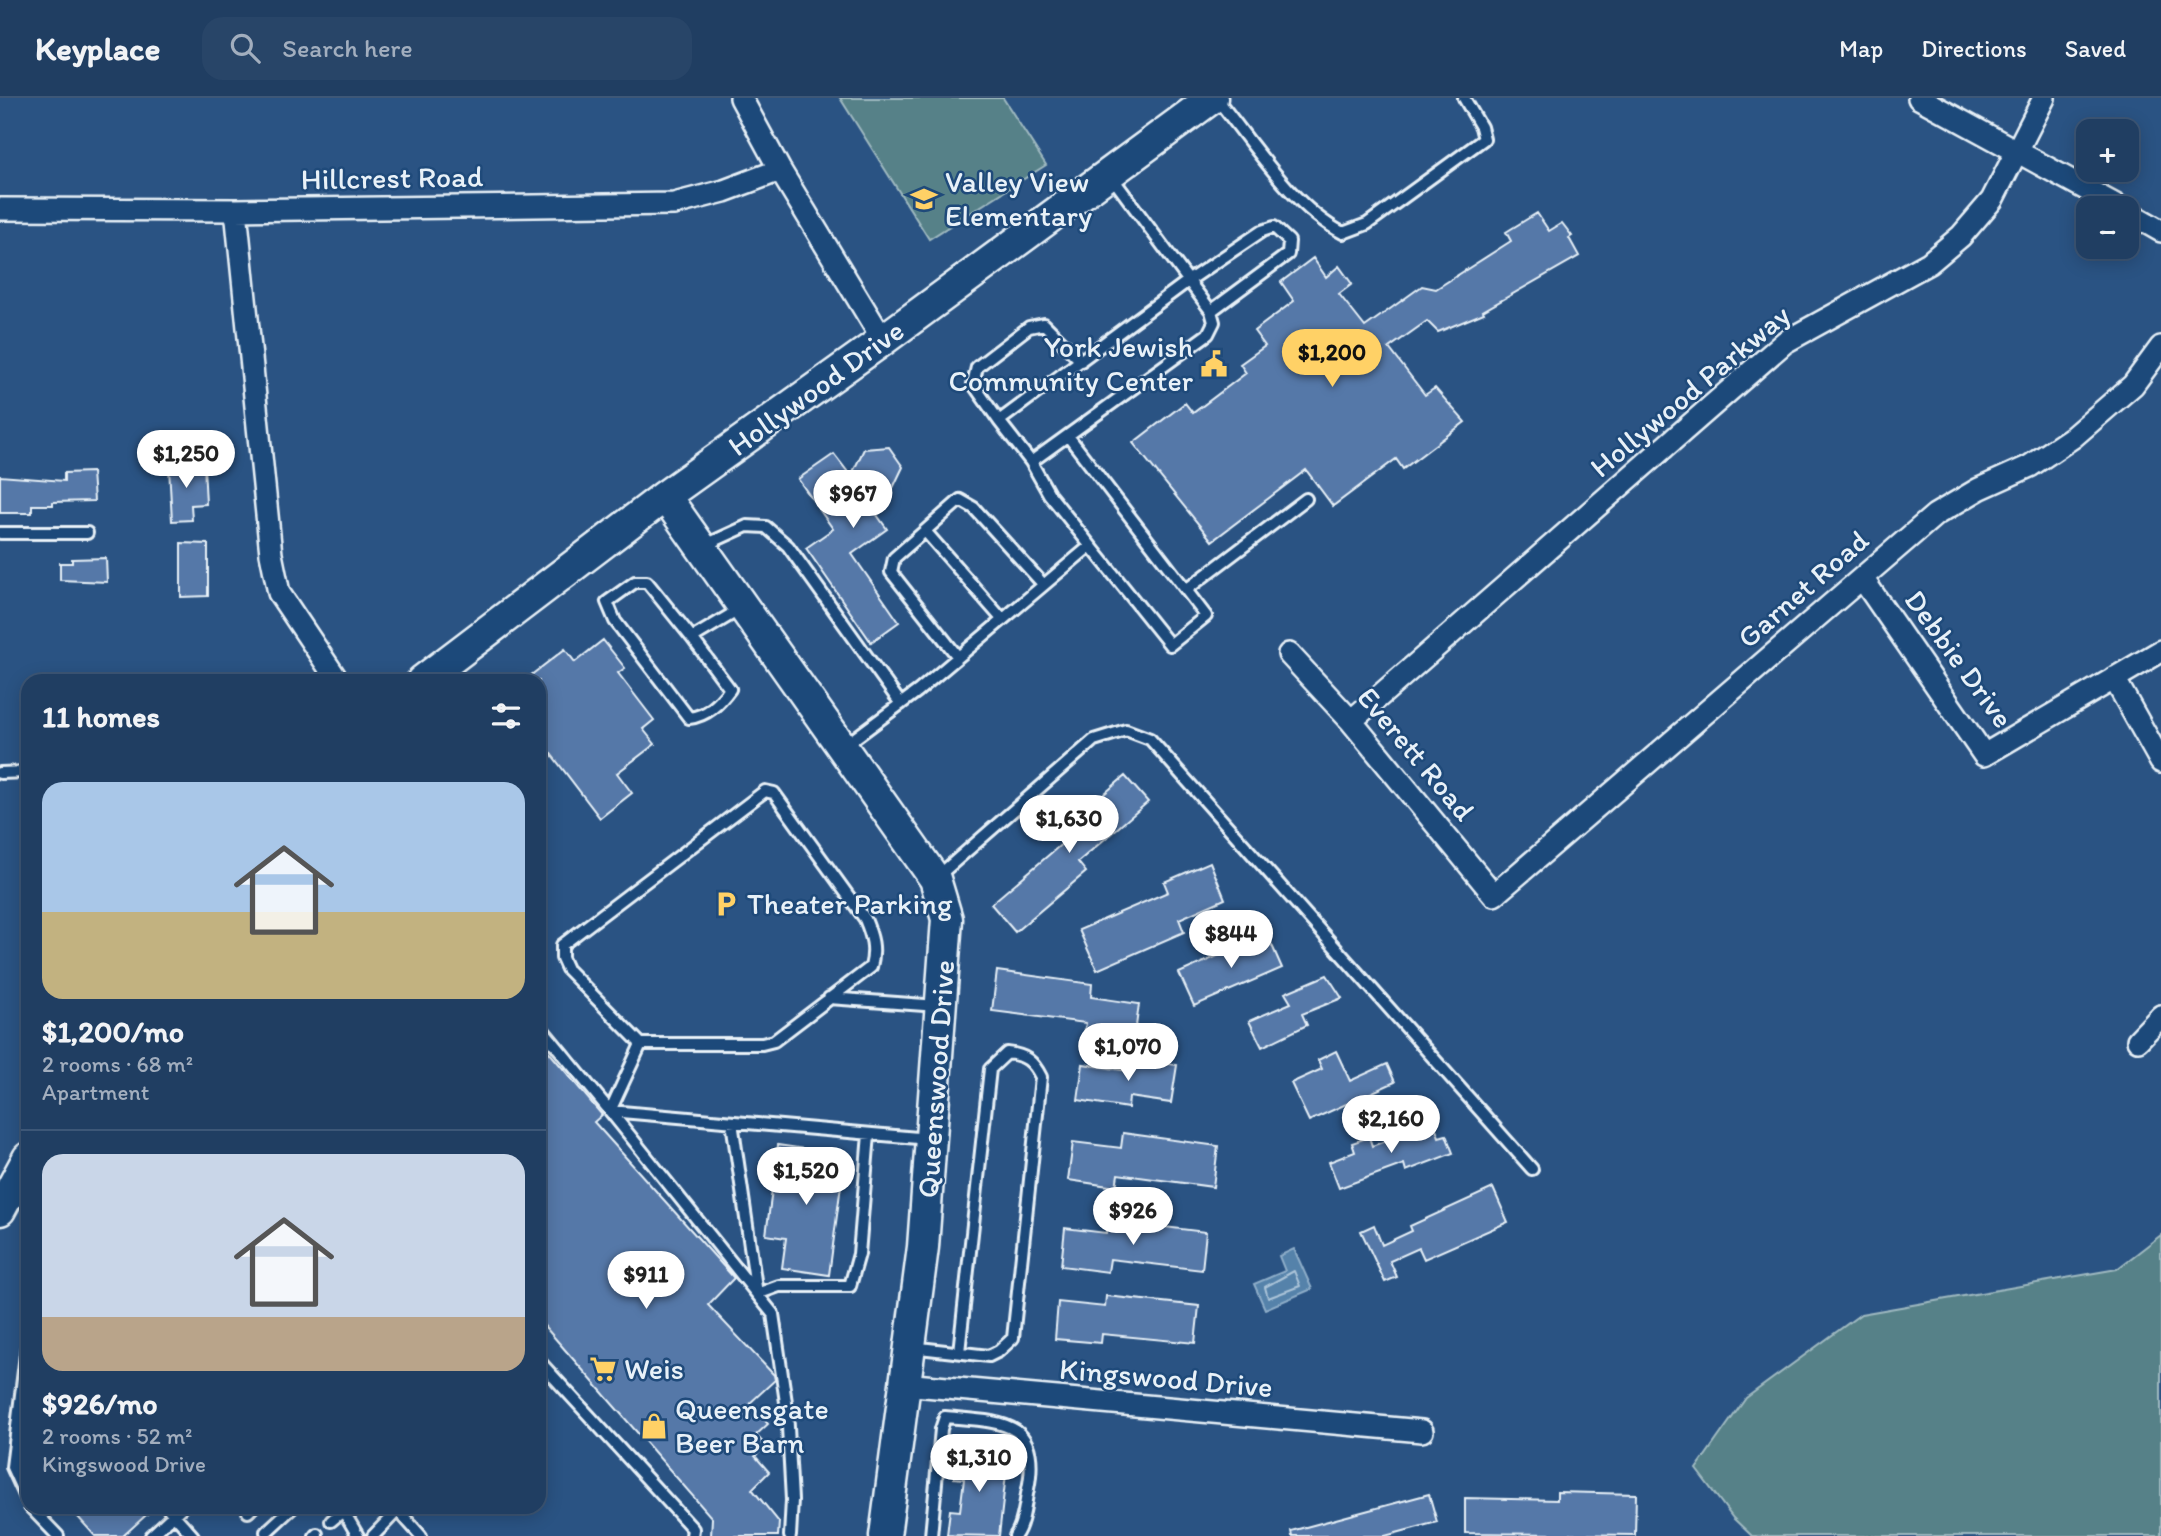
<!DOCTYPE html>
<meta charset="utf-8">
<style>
body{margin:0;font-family:Itim,sans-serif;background:#284568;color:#f1f3f6;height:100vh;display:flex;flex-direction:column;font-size:26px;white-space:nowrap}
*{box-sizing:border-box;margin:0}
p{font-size:23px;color:#a2aebe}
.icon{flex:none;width:38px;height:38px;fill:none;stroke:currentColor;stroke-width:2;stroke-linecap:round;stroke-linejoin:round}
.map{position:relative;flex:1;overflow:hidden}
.sheet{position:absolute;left:21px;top:576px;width:525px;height:840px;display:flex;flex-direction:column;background:#203e62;border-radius:21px;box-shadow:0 4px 18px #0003,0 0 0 2px #3d5777}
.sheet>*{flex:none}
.tools{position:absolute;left:2076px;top:21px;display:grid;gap:14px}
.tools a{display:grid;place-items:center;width:63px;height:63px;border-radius:14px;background:#203e62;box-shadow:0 4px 18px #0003,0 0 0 2px #3d5777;font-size:35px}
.price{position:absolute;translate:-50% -60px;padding:0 16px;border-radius:24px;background:#fff;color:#222;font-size:23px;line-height:46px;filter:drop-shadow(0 2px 4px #0008)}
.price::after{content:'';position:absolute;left:50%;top:42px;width:21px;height:16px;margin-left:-10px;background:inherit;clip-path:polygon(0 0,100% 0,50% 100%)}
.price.current{background:#ffd166;color:#111}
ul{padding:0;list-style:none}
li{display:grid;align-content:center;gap:14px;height:371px;padding:0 21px}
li+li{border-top:2px solid #3d5777}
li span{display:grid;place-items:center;height:217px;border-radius:21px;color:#555}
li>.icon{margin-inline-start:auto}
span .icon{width:126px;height:126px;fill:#fffc;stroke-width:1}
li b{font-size:30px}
h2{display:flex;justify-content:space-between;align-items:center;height:84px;padding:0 21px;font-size:30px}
header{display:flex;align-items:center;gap:42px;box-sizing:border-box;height:98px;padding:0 35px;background:#203e62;border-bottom:2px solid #3d5777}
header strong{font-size:33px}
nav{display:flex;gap:38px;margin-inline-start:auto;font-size:24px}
.search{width:490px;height:63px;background:#284568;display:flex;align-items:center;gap:18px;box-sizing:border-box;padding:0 24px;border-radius:21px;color:#a2aebe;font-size:26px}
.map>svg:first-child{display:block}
.green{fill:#568188;stroke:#9fb9c0;stroke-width:2}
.water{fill:#5482aa;stroke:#8faec9;stroke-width:2}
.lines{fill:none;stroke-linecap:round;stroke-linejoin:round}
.shore{stroke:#adc5d9;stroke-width:2}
.building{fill:#5578a8;stroke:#e8f1f8;stroke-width:2}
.lane-casing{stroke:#e8f1f8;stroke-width:16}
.street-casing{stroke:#e8f1f8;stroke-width:26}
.secondary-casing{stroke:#e8f1f8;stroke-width:35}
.lane{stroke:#1f4a7a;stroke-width:10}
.street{stroke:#1f4a7a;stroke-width:21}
.secondary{stroke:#1f4a7a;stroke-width:30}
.labels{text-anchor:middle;stroke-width:5;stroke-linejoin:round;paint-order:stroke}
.street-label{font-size:30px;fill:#e8f1f8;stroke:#1f4a7a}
.poi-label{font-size:30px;fill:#e8f1f8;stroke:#1f4a7a;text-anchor:start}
</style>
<header>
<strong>Keyplace</strong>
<div class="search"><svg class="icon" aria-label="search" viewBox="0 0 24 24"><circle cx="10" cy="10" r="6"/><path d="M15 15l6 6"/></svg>Search here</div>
<nav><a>Map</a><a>Directions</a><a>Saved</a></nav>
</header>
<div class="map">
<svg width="2161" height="1438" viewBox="0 0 2161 1438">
<rect width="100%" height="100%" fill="#2a5383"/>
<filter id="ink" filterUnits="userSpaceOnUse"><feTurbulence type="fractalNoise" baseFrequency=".0143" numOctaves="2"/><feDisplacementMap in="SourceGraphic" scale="14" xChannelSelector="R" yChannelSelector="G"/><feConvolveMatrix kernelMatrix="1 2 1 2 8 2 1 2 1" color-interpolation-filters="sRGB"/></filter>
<g filter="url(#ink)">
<path class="green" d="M840,0H1003L1046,67L929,141Z
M2161,1137V1438H1752L1733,1420L1696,1371L1746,1300L1861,1216L2117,1171Z"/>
<path class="water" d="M1294,1151L1312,1191L1265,1211L1254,1186L1285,1173L1279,1158Z"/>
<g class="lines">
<path class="shore" d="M1294,1173L1300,1188L1268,1200L1265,1189Z"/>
</g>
<path class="building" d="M1537,115L1549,133L1562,125L1572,138L1569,140L1579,158L1483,213L1484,215L1438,234L1427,223L1389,250L1425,297L1435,290L1465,324L1403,371L1396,361L1333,408L1306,372L1212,443L1133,345L1185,305L1193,315L1246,275L1240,266L1265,248L1254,233L1294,203L1281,184L1313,160L1326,179L1339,168L1352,186L1339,196L1365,229L1422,188L1436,191L1511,143L1506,134Z
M889,349L903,369L892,392L875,394L886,410L877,417L887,431L852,456L899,524L871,544L806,450L833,431L798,381L834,356L851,378L864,351Z
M204,367L206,406L191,407L192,422L172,423L169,369Z
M92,374L94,403L53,404V407H32V415H0V378L64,383V375Z
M181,445L208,446V498L181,499Z
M106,460L107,484L60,482V465H72V461Z
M603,542L625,570L618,575L654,622L643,631L655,646L617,675L632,695L600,720L539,640V583H533L530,578L565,551L575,564Z
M1125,678L1148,704L1078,764L1086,774L1015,834L991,806L1077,733L1070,725Z
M1210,764L1225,801L1179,821L1184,834L1097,872L1079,832L1168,794L1164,784Z
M1267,836L1282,870L1194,908L1179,875Z
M997,873L1092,886L1091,899L1139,906L1134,943L1084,937L1086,925L992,913Z
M1327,877L1342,900L1302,916L1307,927L1262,949L1249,923L1291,905L1285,895Z
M539,942L602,1017L594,1024L734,1180L708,1207L774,1277L775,1282L750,1305L768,1326L756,1337L766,1348L755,1358L769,1374L752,1391L779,1424L778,1438H711L712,1420L539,1222Z
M1336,953L1350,983L1387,966L1395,984L1309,1023L1291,985L1322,971L1318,962Z
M1131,961L1177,967L1171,1005L1129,999L1128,1010L1078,1002L1083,966L1129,973Z
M1434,1025L1439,1039L1446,1037L1453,1055L1406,1073L1404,1066L1339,1090L1329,1064L1355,1054L1352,1045L1369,1039L1372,1048Z
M1123,1035L1218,1048L1213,1089L1118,1076L1116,1089L1068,1082L1073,1044L1121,1050Z
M778,1047L845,1057L829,1177L782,1170L786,1140L766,1137Z
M1493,1090L1508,1124L1424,1161L1419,1150L1390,1163L1397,1179L1385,1184L1361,1133L1374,1127L1382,1147L1412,1133L1410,1128Z
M1107,1122L1206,1134L1202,1172L1110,1161L1108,1174L1061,1168L1065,1130L1106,1135Z
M1106,1198L1199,1208L1195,1245L1102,1236L1101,1245L1055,1241L1058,1204L1105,1209Z
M957,1352L1008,1358L999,1438L947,1437L950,1412L960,1413L964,1381L954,1380Z
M1557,1394L1636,1396L1635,1437L1465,1435V1400L1557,1402Z
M1429,1396L1437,1424L1385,1438H1292L1291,1433Z
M69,1409H155L123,1438H95Z"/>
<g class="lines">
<g class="lane-casing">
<path id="lane" d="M1216,0C1252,44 1292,109 1343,135L1367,126L1484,41L1481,29L1464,0
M1111,78L1211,213L1214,224L1208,236L1031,364L999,323L1188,183L1262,133L1274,129L1289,143L1288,156L1211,213
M999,323L973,286L977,269L1029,229L1044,226L1081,263
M1031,364L1049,396L1170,547L1206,518L1068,338
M925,433L1002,521
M0,435H87
M703,448L747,428L766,429L788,448L901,606
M1186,492L1306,401
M692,540L730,591C719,606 707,618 689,620L615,523L607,504L635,484H647L692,540L742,510
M958,559L891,474L894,460L960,402L974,410L1043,486
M843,649L918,593L1090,448
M0,675L28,674
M765,693L774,695L865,821C872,838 876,850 871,869L774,943L762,946H641L567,871L562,860V847Z
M937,779L1094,642L1126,632L1150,641L1532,1071
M829,900L938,908
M539,927L610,1013L929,1041
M641,946L610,1013L773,1216L787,1311L792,1402L790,1438
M732,1024L757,1196L779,1188H850L859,1156L869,1036
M28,1240L12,1369L28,1404
M911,1249L989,1258L999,1253L1013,1240L1041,979C1033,963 1026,957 1007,955L990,971L959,1254
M539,1263L693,1431L692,1438
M30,1409L58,1438
M167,1409L193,1438
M341,1409L358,1438
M395,1409L421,1438
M248,1414L253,1409
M331,1423L344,1412
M266,1434L292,1410
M151,1438L182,1409
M315,1438L317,1436
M373,1438L398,1412
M931,1438L941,1331L945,1319C1000,1324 1042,1321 1028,1391C1025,1405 1024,1426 1015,1438"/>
</g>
<g class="street-casing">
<path id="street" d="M741,0L780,72L883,242
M1919,0L2121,110
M0,111L236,112L674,106L724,93L780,72
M236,112L271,456L279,495L338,583
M2126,113L2161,133
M1862,480L1984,657L2161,553
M1289,556L1351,623L1494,797L1935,417L1979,391L2030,368L2073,339L2133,287L2161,249
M2114,580L2161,664
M1351,623L1785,244L1929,165L1961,138L1992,102L2044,0
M2138,942L2161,918
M903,1286L1422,1333"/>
</g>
<g class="secondary-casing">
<path id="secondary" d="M665,398L935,781L947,821L923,1149L885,1438
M422,583L665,398L883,242L1212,0
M0,1112L28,1060"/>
</g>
<use href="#lane" class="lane"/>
<use href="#street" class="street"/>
<use href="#secondary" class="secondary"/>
</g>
</g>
<defs>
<g id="school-bare" transform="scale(2.1)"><path d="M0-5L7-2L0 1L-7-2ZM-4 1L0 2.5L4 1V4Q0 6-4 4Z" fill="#ffd166" stroke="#1f4a7a" stroke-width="2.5" paint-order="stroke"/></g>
<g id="civic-bare" transform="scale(2.1)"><path d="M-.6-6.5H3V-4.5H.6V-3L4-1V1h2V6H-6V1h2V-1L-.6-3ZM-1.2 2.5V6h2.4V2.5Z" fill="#ffd166" stroke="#1f4a7a" stroke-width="2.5" paint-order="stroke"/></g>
<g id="parking-bare" transform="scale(2.1)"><path d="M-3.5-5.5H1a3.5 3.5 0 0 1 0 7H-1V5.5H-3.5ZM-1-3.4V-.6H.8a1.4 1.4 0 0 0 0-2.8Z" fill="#ffd166" stroke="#1f4a7a" stroke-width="2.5" paint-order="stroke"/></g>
<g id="supermarket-bare" transform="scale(2.1)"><path d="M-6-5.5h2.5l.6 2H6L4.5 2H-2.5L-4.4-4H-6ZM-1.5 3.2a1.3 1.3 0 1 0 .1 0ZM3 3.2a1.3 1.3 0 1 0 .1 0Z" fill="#ffd166" stroke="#1f4a7a" stroke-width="2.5" paint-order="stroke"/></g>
<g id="shop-bare" transform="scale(2.1)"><path d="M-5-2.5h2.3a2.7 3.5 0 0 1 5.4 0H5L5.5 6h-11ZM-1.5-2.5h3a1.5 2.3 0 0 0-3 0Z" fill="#ffd166" stroke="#1f4a7a" stroke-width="2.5" paint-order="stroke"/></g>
</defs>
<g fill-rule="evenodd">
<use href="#school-bare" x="924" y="101"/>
<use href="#civic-bare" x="1214" y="266"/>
<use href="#parking-bare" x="726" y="806"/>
<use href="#supermarket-bare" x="603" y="1271"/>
<use href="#shop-bare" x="654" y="1328"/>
</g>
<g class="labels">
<g class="street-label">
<text transform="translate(392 80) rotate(-1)" y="10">Hillcrest Road</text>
<text transform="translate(816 290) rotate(-36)" y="10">Hollywood Drive</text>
<text transform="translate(1690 293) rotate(-40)" y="10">Hollywood Parkway</text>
<text transform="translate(1803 491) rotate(-41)" y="10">Garnet Road</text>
<text transform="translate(1959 561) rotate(54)" y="10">Debbie Drive</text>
<text transform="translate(1416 656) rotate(50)" y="10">Everett Road</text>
<text transform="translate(936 981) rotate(-86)" y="10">Queenswood Drive</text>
<text transform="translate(1166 1280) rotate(5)" y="10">Kingswood Drive</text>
</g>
<g class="poi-label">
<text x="945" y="94">Valley View<tspan x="945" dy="34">Elementary</tspan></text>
<text x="1193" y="259" text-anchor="end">York Jewish<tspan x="1193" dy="34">Community Center</tspan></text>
<text x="747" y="816">Theater Parking</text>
<text x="624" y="1281">Weis</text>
<text x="675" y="1321">Queensgate<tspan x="675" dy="34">Beer Barn</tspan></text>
</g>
</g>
</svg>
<div class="tools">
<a>+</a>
<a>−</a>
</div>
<b class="price current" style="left:1332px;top:291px">$1,200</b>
<b class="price" style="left:186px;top:392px">$1,250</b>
<b class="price" style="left:853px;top:432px">$967</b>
<b class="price" style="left:1069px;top:757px">$1,630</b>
<b class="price" style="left:1231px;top:872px">$844</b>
<b class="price" style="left:1128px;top:985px">$1,070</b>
<b class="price" style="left:1391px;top:1057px">$2,160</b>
<b class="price" style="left:806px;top:1109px">$1,520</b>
<b class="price" style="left:1133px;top:1149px">$926</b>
<b class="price" style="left:646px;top:1213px">$911</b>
<b class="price" style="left:979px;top:1396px">$1,310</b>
<section class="sheet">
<h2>11 homes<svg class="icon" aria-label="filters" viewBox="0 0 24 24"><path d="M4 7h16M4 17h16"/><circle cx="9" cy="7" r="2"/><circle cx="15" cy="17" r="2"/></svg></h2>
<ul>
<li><span style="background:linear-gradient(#a9c7e8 60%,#c2b280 0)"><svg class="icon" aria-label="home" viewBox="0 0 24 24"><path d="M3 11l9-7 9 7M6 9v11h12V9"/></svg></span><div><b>$1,200/mo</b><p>2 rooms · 68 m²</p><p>Apartment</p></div></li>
<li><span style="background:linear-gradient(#c9d6e8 75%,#b9a48a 0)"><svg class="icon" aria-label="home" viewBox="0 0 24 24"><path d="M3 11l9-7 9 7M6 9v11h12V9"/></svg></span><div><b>$926/mo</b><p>2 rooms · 52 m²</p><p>Kingswood Drive</p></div></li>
</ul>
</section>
</div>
